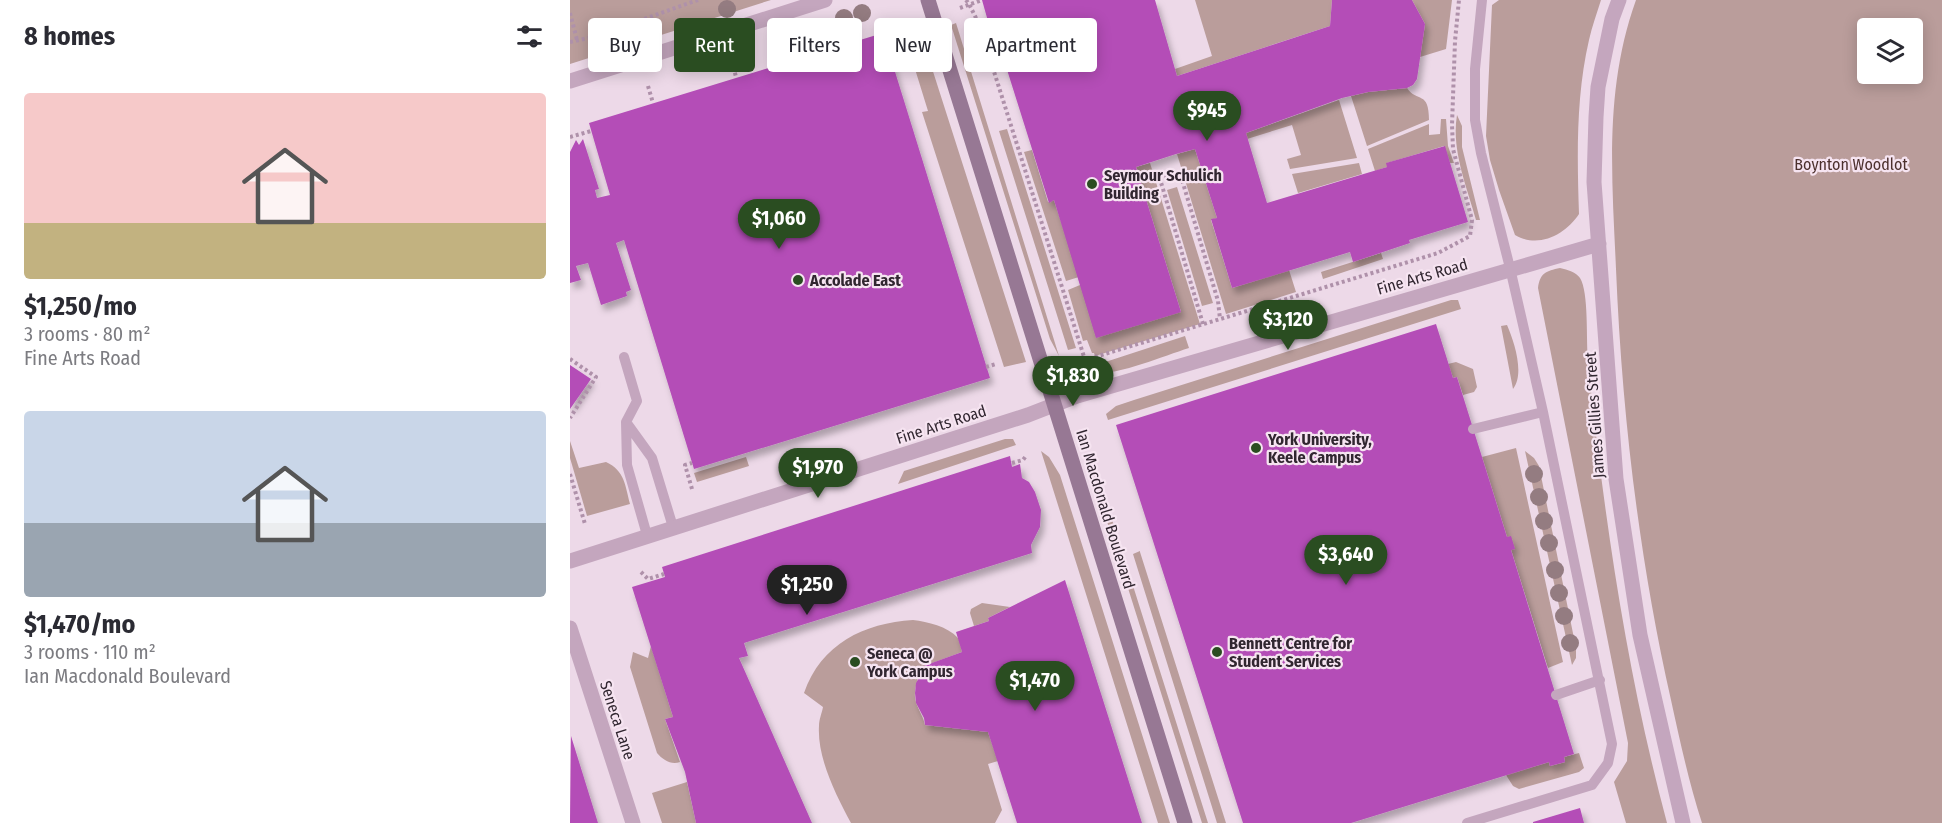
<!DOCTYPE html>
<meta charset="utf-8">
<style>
body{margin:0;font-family:"Fira Sans Condensed",sans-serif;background:#f2f2f3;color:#2b2b33;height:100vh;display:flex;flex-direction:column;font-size:22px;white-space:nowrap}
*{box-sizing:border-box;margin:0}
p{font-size:20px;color:#7c7c81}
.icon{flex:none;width:33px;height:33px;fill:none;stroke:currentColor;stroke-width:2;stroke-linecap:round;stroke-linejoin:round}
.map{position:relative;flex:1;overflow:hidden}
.side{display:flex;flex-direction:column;background:#fff;width:570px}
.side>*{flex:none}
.top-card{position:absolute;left:18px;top:18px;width:570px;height:54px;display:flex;gap:12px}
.controls{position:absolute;left:1287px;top:18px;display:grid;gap:12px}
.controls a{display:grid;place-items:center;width:66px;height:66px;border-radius:6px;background:#fff;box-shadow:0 3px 15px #0003;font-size:30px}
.price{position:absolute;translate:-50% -51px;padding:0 14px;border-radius:21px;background:#2a4d21;color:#fff;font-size:20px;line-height:39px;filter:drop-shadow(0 2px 3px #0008)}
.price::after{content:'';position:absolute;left:50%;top:36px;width:18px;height:14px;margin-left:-9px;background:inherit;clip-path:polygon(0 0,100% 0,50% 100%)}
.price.on{background:#222;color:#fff}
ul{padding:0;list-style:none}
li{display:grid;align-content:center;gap:12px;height:318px;padding:0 24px}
li span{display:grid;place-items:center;height:186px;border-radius:6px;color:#555}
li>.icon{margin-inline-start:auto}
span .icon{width:108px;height:108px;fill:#fffc;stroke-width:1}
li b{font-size:26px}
h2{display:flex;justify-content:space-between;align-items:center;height:72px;padding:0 24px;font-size:26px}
.chip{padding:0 21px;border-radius:6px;background:#fff;box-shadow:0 3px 15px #0003;font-size:21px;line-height:54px}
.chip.on{background:#2a4d21;color:#fff}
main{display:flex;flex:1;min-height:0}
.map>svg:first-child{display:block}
.green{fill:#ba9d9b;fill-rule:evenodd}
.building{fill:#b44db7;filter:url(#shadow)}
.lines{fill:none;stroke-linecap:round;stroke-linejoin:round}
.path{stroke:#af91aa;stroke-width:4;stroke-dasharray:3 3;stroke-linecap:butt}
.lane{stroke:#c4a6be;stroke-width:10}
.street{stroke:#c4a6be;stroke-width:15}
.secondary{stroke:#977894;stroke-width:15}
.tree{fill:#947c81}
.poi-dot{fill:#2a4d21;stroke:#f6e4f1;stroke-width:2}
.labels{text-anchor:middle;stroke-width:4.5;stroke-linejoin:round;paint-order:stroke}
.park-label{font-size:16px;fill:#4c302d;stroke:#f6e4f1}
.poi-label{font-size:16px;font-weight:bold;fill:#312630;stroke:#f6e4f1;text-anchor:start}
.street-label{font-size:16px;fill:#312630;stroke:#f6e4f1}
</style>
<main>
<section class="side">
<h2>8 homes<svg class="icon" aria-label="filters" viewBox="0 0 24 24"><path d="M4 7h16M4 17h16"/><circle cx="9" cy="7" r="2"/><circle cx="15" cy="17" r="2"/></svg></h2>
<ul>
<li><span style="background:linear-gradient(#f6c9c9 70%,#c2b280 0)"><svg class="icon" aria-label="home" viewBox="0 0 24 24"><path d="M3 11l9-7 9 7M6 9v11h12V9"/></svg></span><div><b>$1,250/mo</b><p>3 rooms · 80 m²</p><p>Fine Arts Road</p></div></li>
<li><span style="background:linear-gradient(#c9d6e8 60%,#9aa5b1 0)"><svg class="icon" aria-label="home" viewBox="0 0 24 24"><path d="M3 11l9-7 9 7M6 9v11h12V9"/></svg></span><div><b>$1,470/mo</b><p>3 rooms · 110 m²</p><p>Ian Macdonald Boulevard</p></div></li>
</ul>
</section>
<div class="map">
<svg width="1372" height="823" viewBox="0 0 1372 823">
<defs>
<filter id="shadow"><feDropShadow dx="3.5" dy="6" stdDeviation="3" flood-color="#0004"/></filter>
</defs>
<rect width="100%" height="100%" fill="#edd9e8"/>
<path class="green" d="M0,0H201L0,64Z
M625,0H762L760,26L607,76L605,69L642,56Z
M842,0H882L876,49L850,57L855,24Z
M929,0H1031C1027,13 1022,26 1019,40C1006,96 1007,156 1009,214C996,234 969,249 945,235L929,190L920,160L916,136L922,5Z
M1066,0H1372V823H1132C1119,783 1110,741 1101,700C1069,558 1052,414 1046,269C1042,177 1034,89 1066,0ZM1298,28H1342V74H1298Z
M386,23L489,356L480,339L381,25Z
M351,34L456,362L434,367L352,112L358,111L336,40Z
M837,88C847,103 859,90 859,120L797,146L781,96L798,92Z
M769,100L787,158L720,169L717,159L731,155L722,125L677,139L676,133Z
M887,115L892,126V147L910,220H906C897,187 881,150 887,115Z
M871,119H876L878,146L884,163H880L874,146L817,163V167L805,171L798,149L859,124V135L870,134Z
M437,129L506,348L498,350L429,131Z
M625,149L647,218L641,220L662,288L719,270L726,292L656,314L607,154Z
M462,150L478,202L484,200L509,277L496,281L454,152Z
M580,163L630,324L525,356L524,353H522L517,340L513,341L498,290L510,285L611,312L566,167Z
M789,163L792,174L728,193L722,174Z
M607,187L643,303L632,306L597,190Z
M811,253L813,259L753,279L751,272Z
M990,268C998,270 1006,272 1010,278C1019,292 1016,341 1018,360C1018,370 1020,381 1021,391C1037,537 1059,681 1097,823H1056L1044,782L1057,761L1058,743L968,288C970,273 976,271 990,268Z
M881,300H888L891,309L538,420L536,414L546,406L564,400Z
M937,325C944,341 955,374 943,389L931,326Z
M615,336L619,348C594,356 550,374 525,374L523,366Z
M886,362L903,369L907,387L904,392L893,395L887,377L883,378L878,364Z
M435,439H443L446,445L328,484L334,471Z
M0,441L9,468L36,462C55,471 55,485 60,504L17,516L0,458Z
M946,448L993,662L978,668L912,457Z
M471,451L479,457L490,475L600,823H588Z
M955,451L964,458L969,466L1006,648V658L1002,665Z
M176,457L179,466L127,482L124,473Z
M528,475L638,823H632L523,477Z
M570,551V552L656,823H647L563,554Z
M412,603L440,607L418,618L419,621L404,626L400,613L401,609Z
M343,620C358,622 377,626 388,638C390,641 391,648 392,652L349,668C350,678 344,686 345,697C346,707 353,715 355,725L418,732L428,761L418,764L432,810L425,823H281C266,795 247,758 249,726C249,719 252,713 253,707L234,693C251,644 294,623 343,620Z
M81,646L103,717L95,719L110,762C101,765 93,760 87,753L60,667L63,652L78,658Z
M1009,753L1014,768L1009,772L949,789L943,786L936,775L979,762L980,766L995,762L994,757Z
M117,782L126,823H92L82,793Z"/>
<path class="building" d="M412,0H585L607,76L760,26L762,0H842L855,24L847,79L843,85L837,88L798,92L772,98L676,133L697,203L817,167L816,163L875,146L898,222L839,240L840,243L783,262L780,252L662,288L641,219L647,218L625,149L606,154L566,167L611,312L526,338L484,200L479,203L427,38L423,39Z
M313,33L420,378L124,469L54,240L46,243L61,290L56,292L57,296L31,305L18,263L6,266L11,280L0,283V152L6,140L9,145L13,139L29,189L25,190L27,198L40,195L19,123Z
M866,324L883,378L887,377L937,537L941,536L945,549L941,550L1004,754L994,757L995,762L980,766L979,762L781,823H673L546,425Z
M0,365L21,379L0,409Z
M440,456L442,467L450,464L452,478L459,482L465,492L471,510L470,527L461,545L462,553L174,643L178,656L169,658L242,823H126L115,772L95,719L103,717L62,587L95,577L92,567Z
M495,580L572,823H447L418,732L355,725L354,718L346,703L345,693L346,683L350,676L348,668L392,652L386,632L419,621L418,618Z
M1,736L28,823H0Z
M1010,808L1014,823H963V822Z"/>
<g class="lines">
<path class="path" d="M396,0L399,4L409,24L515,360L868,253L900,236L902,220L883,149L882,125L885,41L889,0
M390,8L412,0
M0,13L7,40
M262,31L269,57
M0,42L23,37L128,0
M162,61L166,77
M78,86L83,103
M0,137L21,131
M633,324L590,179L610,173L648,301L650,319
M0,359L26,377L0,418
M416,367L426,364
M442,463L453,460L456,456
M0,474L15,524
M122,489L115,465L122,463
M71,572L78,579L94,574"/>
<path class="lane" d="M54,357L67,401L56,422L57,465L77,535
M56,422L82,458L103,527
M903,429L973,412
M986,695L1030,680
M897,823L1022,785L1038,763L1042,744L973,412L940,268L911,153L905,120V69L912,0"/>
<path class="street" d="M1049,0L1042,19L1028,87L1026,117L1024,182L1046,479L1070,635L1113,823
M0,81L255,0
M0,561L458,415L507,396L1029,244
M0,628L63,823"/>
<path class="secondary" d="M358,0L615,823"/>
</g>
<g class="tree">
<circle cx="157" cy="9" r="9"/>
<circle cx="292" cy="13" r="9"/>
<circle cx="274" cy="18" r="9"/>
<circle cx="241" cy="28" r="9"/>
<circle cx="222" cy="32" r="9"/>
<circle cx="964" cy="474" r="9"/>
<circle cx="969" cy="497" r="9"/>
<circle cx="974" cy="521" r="9"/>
<circle cx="979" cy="543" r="9"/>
<circle cx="985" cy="570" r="9"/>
<circle cx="989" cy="593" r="9"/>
<circle cx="994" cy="616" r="9"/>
<circle cx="1000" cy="643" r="9"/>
</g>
<g class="poi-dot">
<circle cx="522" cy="184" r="6"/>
<circle cx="228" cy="280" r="6"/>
<circle cx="686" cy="448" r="6"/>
<circle cx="647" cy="652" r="6"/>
<circle cx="285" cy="662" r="6"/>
</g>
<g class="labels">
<g class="park-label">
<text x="1281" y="170">Boynton Woodlot</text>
</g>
<g class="poi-label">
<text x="534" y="181">Seymour Schulich<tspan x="534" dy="18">Building</tspan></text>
<text x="240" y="286">Accolade East</text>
<text x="698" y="445">York University,<tspan x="698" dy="18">Keele Campus</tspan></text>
<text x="659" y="649">Bennett Centre for<tspan x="659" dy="18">Student Services</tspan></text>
<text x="297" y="659">Seneca @<tspan x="297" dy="18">York Campus</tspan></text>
</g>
<g class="street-label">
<text transform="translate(852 276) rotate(-16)" y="6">Fine Arts Road</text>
<text transform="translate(1024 415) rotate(-94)" y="6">James Gillies Street</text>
<text transform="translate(371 424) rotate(-18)" y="6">Fine Arts Road</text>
<text transform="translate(536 509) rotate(73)" y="6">Ian Macdonald Boulevard</text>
<text transform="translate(48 720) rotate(72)" y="6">Seneca Lane</text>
</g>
</g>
</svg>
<div class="controls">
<a><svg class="icon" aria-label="layers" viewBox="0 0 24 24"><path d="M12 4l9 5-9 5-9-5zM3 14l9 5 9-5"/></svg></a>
</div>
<b class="price" style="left:637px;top:142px">$945</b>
<b class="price" style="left:209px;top:250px">$1,060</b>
<b class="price" style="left:718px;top:351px">$3,120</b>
<b class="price" style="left:503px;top:407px">$1,830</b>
<b class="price" style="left:248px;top:499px">$1,970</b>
<b class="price" style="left:776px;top:586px">$3,640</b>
<b class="price on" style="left:237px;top:616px">$1,250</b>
<b class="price" style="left:465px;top:712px">$1,470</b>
<div class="top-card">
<a class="chip">Buy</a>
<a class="chip on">Rent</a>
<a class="chip">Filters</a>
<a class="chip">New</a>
<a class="chip">Apartment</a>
</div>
</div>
</main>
